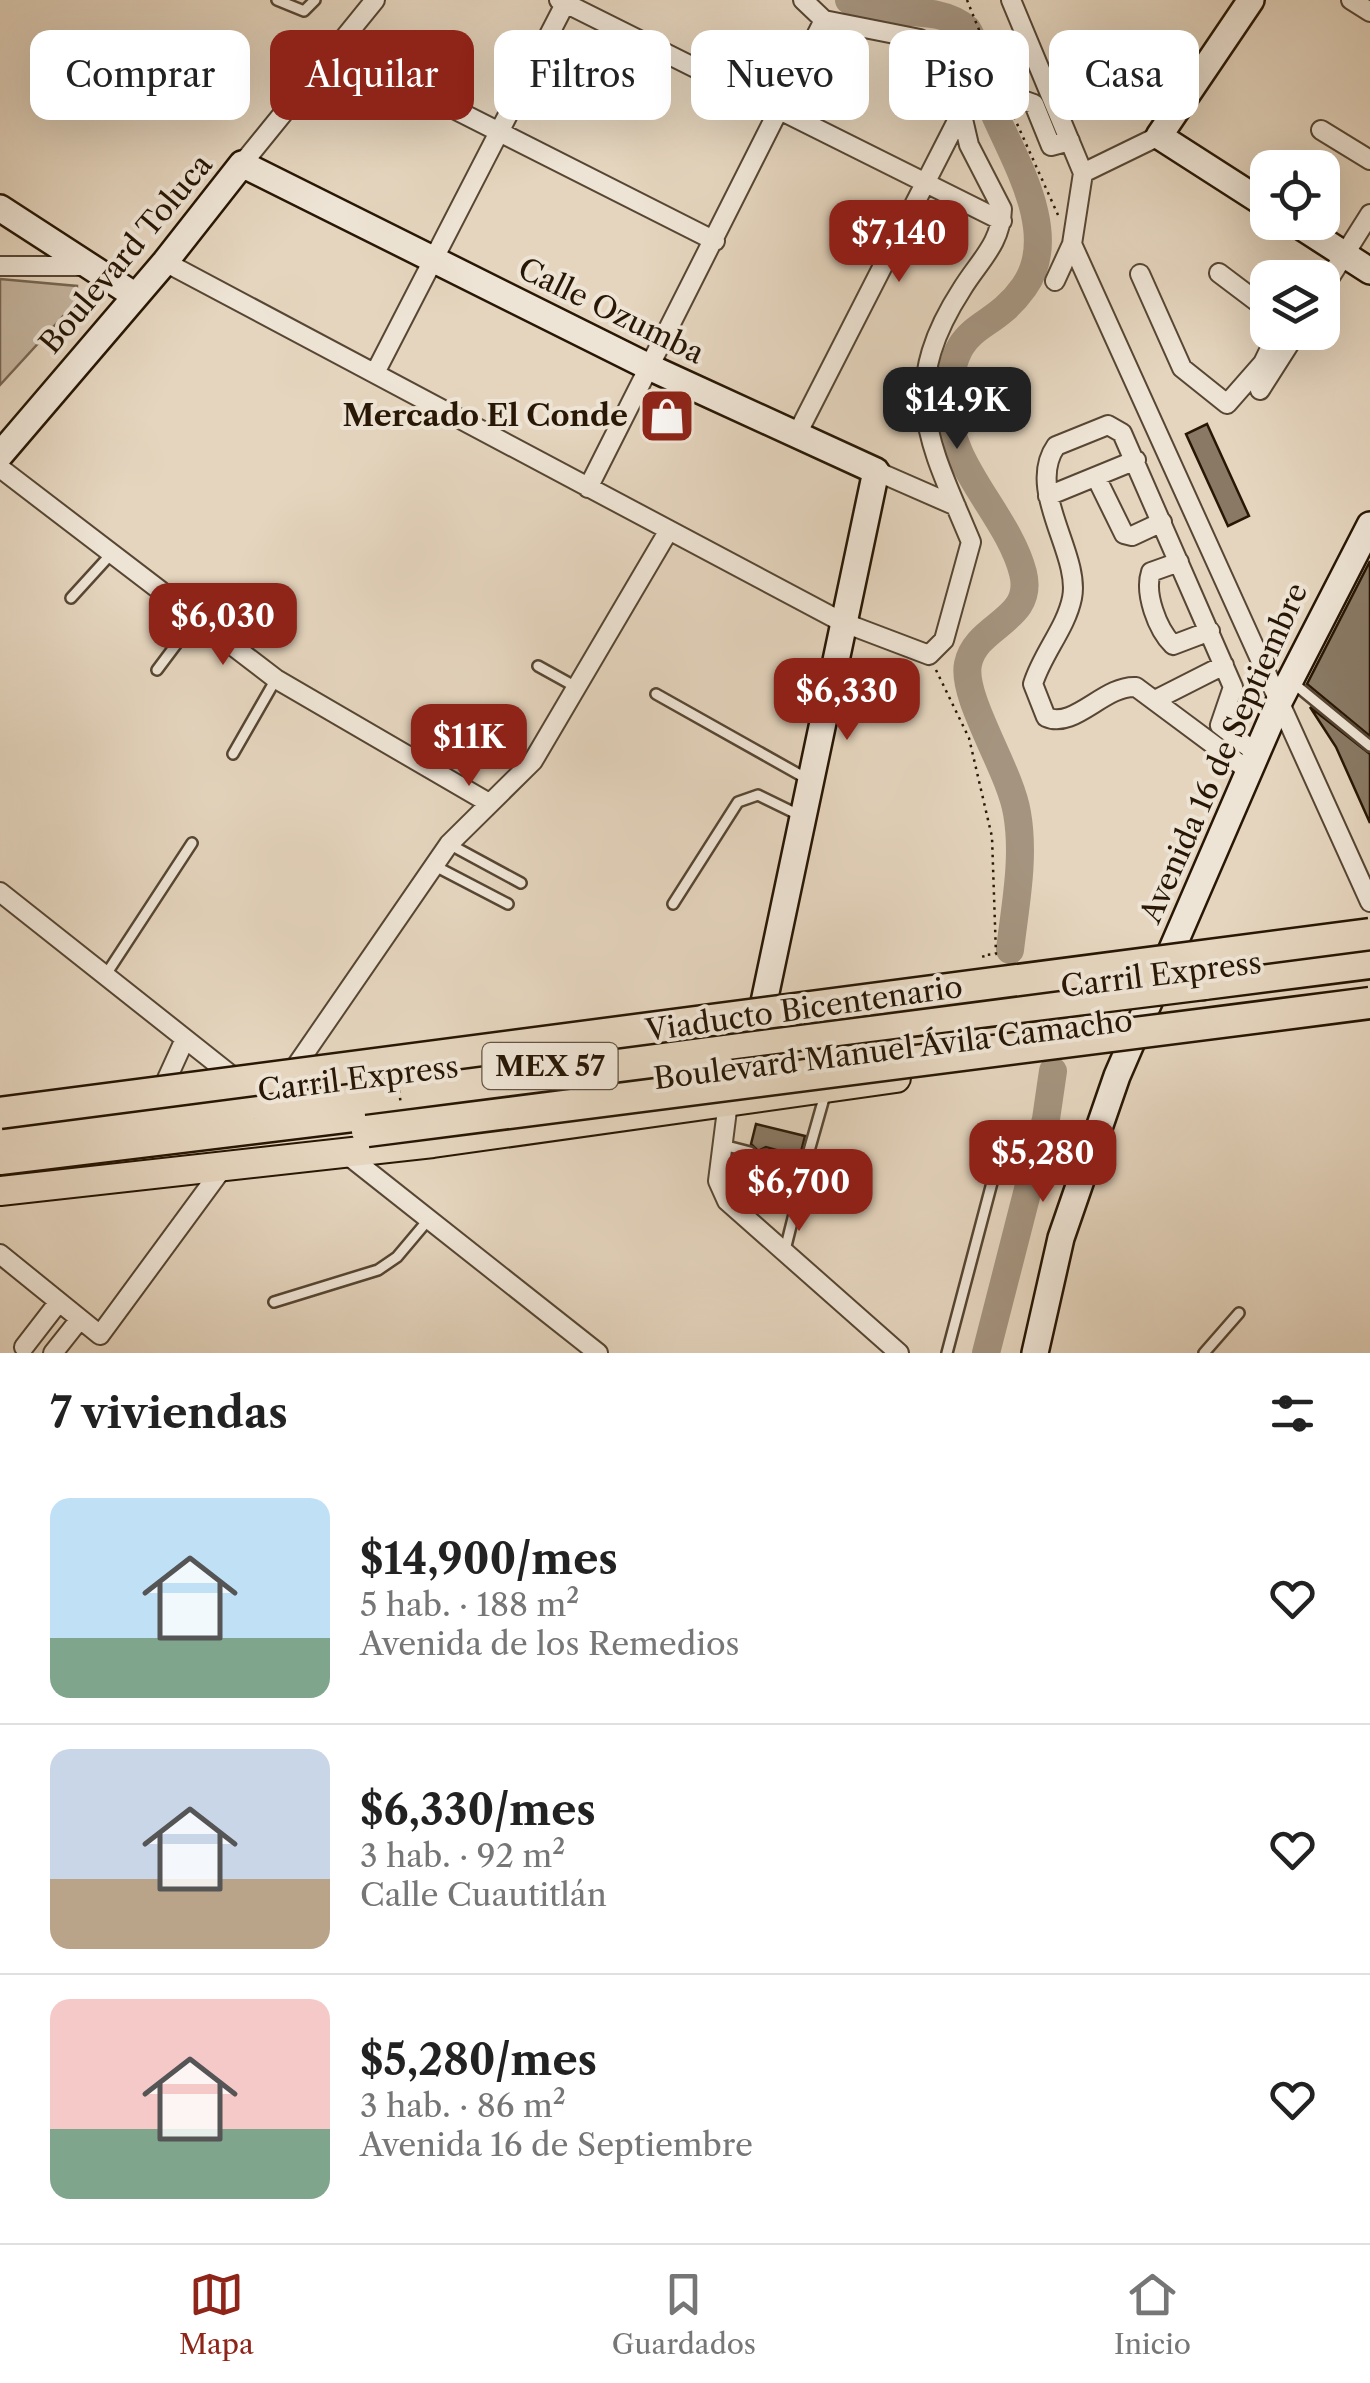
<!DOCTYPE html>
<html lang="es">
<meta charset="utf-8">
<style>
body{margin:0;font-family:"Libre Caslon Text",serif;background:#f2f2f2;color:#222;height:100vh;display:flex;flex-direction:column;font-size:38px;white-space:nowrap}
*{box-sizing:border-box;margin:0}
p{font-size:32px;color:#767676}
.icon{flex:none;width:55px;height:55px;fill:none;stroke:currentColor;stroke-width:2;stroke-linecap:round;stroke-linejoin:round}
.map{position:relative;height:1353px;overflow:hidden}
.details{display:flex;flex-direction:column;background:#fff;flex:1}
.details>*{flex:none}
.guide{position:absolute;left:30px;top:30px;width:1310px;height:90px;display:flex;gap:20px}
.controls{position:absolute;left:1250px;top:150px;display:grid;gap:20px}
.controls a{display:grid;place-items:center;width:90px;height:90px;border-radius:20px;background:#fff;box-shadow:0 10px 40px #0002;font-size:50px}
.price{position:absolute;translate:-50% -85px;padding:0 22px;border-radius:20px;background:#8f2418;color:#fff;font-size:32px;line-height:65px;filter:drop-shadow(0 2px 5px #0008)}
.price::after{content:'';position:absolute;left:50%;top:60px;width:30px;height:22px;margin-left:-15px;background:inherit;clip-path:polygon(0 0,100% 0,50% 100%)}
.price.current{background:#222;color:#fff}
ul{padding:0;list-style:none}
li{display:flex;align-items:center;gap:30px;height:250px;padding:0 50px}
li+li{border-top:2px solid #e0e0e0}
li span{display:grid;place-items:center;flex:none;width:280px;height:200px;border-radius:20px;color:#555}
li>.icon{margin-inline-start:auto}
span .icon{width:120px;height:120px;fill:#fffc;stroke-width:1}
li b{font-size:42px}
h2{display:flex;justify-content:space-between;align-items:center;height:120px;padding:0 50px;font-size:42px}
.chip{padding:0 35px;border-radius:20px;background:#fff;box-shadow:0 10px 40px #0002;font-size:35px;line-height:90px}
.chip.current{background:#8f2418;color:#fff}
.tab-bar{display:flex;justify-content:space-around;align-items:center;height:140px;border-top:2px solid #e0e0e0;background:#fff;font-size:28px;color:#767676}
.tab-bar a{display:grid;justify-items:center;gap:5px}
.tab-bar .current{color:#8f2418}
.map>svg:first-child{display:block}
.green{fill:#c5b59f;stroke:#766652;stroke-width:2.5}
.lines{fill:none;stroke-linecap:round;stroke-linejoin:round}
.river{stroke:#a5947f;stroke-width:28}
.building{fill:#8a7a65;stroke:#281705;stroke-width:2.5}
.lane-casing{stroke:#574633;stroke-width:14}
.street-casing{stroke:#574633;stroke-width:22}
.secondary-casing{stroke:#281705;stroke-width:30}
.primary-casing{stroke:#281705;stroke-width:32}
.highway-casing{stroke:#281705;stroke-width:35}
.path{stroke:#281705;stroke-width:2.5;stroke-dasharray:2.5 5;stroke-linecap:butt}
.lane{stroke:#eee4d5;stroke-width:9}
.street{stroke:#eee4d5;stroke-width:18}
.secondary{stroke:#eee4d5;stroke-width:25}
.primary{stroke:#e5d5be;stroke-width:28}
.highway{stroke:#e5d5be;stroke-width:30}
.highway-bridge-casing{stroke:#281705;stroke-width:35;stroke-linecap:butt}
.path-bridge{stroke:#281705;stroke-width:2.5;stroke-dasharray:2.5 5;stroke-linecap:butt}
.highway-bridge{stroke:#e5d5be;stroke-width:30}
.labels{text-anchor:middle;stroke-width:8;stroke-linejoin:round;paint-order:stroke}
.shield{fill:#eee4d5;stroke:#635443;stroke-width:2.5}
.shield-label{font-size:28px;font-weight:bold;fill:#281705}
.street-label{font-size:30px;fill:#281705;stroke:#eee4d5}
.poi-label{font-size:30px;font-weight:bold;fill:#281705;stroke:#eee4d5;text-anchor:end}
</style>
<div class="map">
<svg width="1370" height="1353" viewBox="0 0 1370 1353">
<rect width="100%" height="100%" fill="#e5d5be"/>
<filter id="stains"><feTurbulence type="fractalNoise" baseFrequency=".002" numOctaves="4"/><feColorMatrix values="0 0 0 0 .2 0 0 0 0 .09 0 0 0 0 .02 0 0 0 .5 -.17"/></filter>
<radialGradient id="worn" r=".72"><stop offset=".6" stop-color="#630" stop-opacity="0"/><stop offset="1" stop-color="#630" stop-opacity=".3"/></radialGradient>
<path class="green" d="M0,279L77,286L76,302L0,385Z"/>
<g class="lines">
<path class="river" d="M849,0C882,22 934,0 967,29C980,49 980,79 989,101C1010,154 1063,232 1024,287C988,338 953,316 948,400C945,464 1008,514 1023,573C1035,621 976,624 968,664C961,697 1010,770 1017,813C1025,858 1015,906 1010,950
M986,1353L1046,1119L1053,1071"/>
</g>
<path class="building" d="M769,50L790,60L774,92L752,81Z
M1207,424L1249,516L1228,526L1186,434Z
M1370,561V736L1307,684Z
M1310,707L1370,754V823L1336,747Z
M756,1124L805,1136L789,1199L776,1196L780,1181L745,1172L748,1160L757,1156L762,1162L784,1169L793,1162L787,1153L766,1147L758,1151L751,1144Z"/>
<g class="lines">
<g class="lane-casing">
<path id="lane" d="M277,0L304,11L315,0
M71,598L112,553
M538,666L576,687
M157,670L196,618
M1292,682L1370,746
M656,694L809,780
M233,754L276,679
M449,844L521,883
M435,866L508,904
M673,904L738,802L758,795L801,816
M105,976L192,843
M723,1145L750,1152
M765,1155L785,1161
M805,1165L826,1091
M785,1250L806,1166
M274,1302L378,1270L397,1257L429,1219
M947,1353L998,1160
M1204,1353L1239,1313"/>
</g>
<g class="street-casing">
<path id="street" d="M559,0L1002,221
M1011,0L1083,173L1072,244L1370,902
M1351,0L1370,12
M335,49L715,241
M962,102L1020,99L1034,104L1051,146L1070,141
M1321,130L1370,160
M242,164L375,0
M1083,173L1159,136
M165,262L842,622L929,655L944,640L971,542C930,443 896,391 962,289C979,261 1001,244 1002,209L969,145L949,59L920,39L824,20L803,0
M0,266H89
M1219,273L1268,310
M1140,274L1182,368L1227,404L1263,363L1278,332
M1055,281L1072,244
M1322,290L1370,214
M376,371L567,0
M1260,390L1297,332
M796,436L961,113
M0,468L276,679L489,803
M876,471L956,506
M1096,477L1124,534L1132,536L1162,522
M588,488L824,20
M1048,496L1136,460
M1179,562L1151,572C1144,593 1157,629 1173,645L1210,631
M1155,700L1224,665
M1249,771L1136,687C1104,685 1074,730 1046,717L1033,684C1042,654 1066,628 1072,598C1081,554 1025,490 1056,446L1108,425L1122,433L1233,687L1220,725L1256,753
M0,892L231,1075
M296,1066L449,844L533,761L669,530
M165,1083L185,1039
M728,1102L718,1181L727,1201L899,1353
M345,1153L598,1353
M0,1254L100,1335L225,1165
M24,1347L58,1303
M53,1353L80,1319"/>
</g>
<g class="secondary-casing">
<path id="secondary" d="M1251,0L1159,136L1268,206
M0,208L134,295
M1294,222L1370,271
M0,455L165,262L242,164L649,367L876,471L764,1002
M1035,1353L1061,1238L1117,1076L1279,702L1370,525"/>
</g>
<g class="primary-casing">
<path id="primary" d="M0,1191L433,1143L896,1078"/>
</g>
<g class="highway-casing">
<path id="highway" d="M1204,984L1370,963
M0,1136L1099,997
M0,1159L722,1071"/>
</g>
<path class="path" d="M967,0L1000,82
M1014,117L1058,215
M936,670L969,738L992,837L996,954L983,955L984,960"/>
<use href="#lane" class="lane"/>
<use href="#street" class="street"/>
<use href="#secondary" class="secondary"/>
<use href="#primary" class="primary"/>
<use href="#highway" class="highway"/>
<g class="highway-bridge-casing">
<path id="highway-bridge" d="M1099,997L1204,984
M0,1113L1370,934
M367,1131L1370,1003"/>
</g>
<path class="path-bridge" d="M398,1083L401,1105"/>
<use href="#highway-bridge" class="highway-bridge"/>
</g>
<defs>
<g id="shop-square" transform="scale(2.875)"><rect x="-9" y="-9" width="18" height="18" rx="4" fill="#8f2418" stroke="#eee4d5"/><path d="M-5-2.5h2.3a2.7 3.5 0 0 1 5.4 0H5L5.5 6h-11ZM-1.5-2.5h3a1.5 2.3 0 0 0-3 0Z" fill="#fff"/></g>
</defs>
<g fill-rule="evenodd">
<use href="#shop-square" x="667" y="416"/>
</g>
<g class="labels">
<rect class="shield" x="482.5" y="1043" width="135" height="46" rx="8"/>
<g class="shield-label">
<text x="550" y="1076">MEX 57</text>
</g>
<g class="street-label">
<text transform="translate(126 254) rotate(-50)" y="10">Boulevard Toluca</text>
<text transform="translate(611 311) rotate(26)" y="10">Calle Ozumba</text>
<text transform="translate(1224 753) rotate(-66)" y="10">Avenida 16 de Septiembre</text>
<text transform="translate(1161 975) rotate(-7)" y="10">Carril Express</text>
<text transform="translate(804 1009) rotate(-8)" y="10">Viaducto Bicentenario</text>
<text transform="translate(893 1050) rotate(-7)" y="10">Boulevard Manuel Ávila Camacho</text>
<text transform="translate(358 1079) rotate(-7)" y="10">Carril Express</text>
</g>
<g class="poi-label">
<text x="628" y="426">Mercado El Conde</text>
</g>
</g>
<rect width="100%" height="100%" filter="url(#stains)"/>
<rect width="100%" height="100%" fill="url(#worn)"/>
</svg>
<div class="controls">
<a><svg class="icon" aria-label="locate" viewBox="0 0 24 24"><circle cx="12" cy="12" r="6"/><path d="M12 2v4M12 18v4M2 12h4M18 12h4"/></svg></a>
<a><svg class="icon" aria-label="layers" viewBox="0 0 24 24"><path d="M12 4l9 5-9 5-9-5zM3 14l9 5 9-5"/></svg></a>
</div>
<b class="price" style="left:899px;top:285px">$7,140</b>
<b class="price current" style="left:957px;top:452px">$14.9K</b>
<b class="price" style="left:223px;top:668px">$6,030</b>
<b class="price" style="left:847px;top:743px">$6,330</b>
<b class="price" style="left:469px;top:789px">$11K</b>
<b class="price" style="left:1043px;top:1205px">$5,280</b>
<b class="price" style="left:799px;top:1234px">$6,700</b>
<div class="guide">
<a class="chip">Comprar</a>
<a class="chip current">Alquilar</a>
<a class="chip">Filtros</a>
<a class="chip">Nuevo</a>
<a class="chip">Piso</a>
<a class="chip">Casa</a>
</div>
</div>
<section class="details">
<h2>7 viviendas<svg class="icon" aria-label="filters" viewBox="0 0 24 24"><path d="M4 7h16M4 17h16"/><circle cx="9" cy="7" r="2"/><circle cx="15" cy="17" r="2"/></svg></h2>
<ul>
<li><span style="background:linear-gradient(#bfe0f5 70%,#7fa58c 0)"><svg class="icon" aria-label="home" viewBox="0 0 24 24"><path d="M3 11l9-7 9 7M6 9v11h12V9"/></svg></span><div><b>$14,900/mes</b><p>5 hab. · 188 m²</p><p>Avenida de los Remedios</p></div><svg class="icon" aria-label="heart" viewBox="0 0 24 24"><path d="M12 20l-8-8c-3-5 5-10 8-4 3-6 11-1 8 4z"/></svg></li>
<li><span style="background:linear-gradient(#c9d6e8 65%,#b9a48a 0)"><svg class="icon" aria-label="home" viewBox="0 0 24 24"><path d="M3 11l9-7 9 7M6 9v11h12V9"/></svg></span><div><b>$6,330/mes</b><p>3 hab. · 92 m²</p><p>Calle Cuautitlán</p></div><svg class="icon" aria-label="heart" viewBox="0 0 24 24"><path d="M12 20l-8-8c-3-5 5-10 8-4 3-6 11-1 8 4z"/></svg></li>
<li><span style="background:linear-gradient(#f6c9c9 65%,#7fa58c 0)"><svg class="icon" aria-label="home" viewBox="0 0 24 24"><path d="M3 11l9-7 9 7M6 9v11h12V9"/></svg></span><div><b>$5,280/mes</b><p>3 hab. · 86 m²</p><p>Avenida 16 de Septiembre</p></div><svg class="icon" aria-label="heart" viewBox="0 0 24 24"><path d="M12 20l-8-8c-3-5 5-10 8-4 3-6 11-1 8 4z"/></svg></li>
</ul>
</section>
<nav class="tab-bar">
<a class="current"><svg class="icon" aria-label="map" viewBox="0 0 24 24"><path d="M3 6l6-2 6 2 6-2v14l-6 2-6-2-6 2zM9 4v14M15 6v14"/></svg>Mapa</a>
<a><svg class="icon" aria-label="saved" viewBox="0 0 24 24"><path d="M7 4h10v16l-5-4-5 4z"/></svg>Guardados</a>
<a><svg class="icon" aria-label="home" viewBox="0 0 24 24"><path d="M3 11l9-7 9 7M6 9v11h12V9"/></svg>Inicio</a>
</nav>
